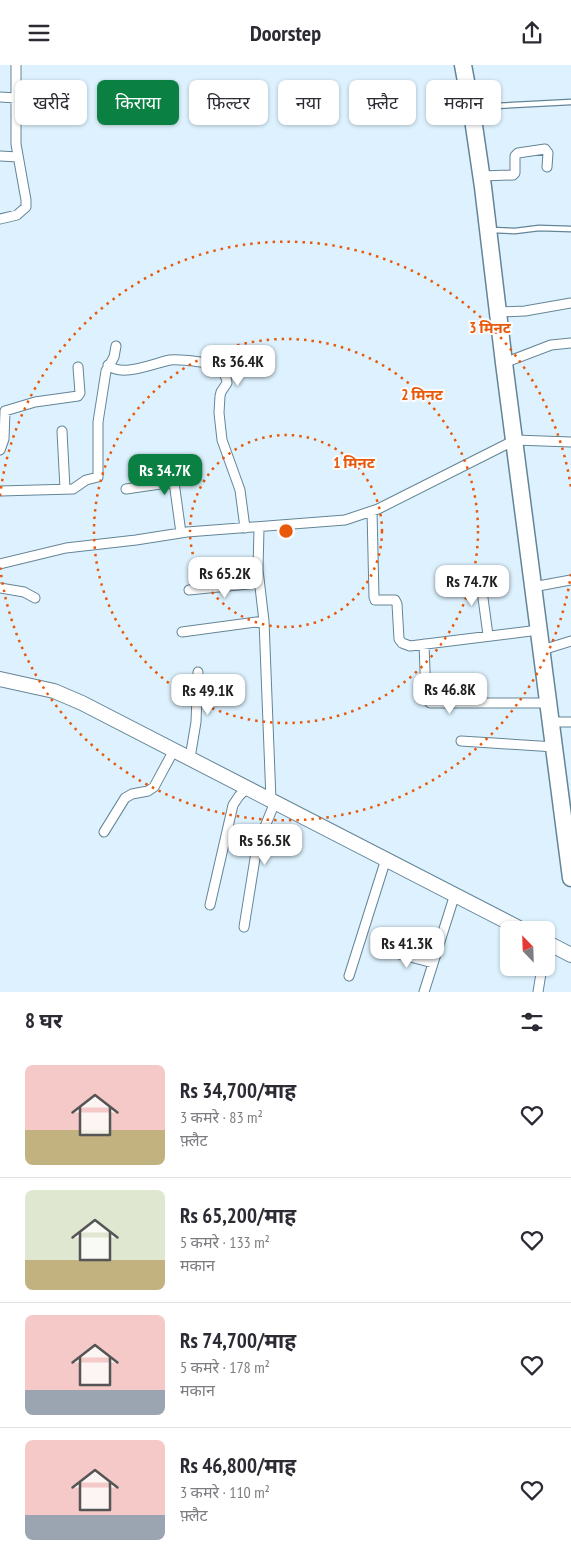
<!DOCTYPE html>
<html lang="hi">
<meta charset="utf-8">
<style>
body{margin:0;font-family:"PT Sans Narrow","Noto Sans Devanagari",sans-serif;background:#f7f7f7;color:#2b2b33;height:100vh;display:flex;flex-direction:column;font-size:19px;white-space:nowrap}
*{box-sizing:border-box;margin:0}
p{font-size:16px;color:#7c7c81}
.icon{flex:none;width:28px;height:28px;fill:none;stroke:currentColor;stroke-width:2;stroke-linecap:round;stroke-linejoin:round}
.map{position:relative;height:927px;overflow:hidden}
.panel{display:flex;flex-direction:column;background:#fff;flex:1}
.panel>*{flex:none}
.hud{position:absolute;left:15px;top:15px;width:541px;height:45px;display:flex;gap:10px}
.needle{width:32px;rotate:337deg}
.buttons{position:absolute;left:500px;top:856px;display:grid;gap:10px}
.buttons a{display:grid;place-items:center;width:55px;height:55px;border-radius:8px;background:#fff;box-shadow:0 1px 4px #0004;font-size:25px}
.price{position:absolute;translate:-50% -42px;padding:0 11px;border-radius:10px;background:#fff;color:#222;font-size:16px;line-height:32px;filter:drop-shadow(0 1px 2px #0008)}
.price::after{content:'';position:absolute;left:50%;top:30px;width:15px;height:11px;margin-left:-8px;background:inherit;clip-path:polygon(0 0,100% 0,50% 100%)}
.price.current{background:#0b8043;color:#fff}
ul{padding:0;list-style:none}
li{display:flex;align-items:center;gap:15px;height:125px;padding:0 25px}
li+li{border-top:1px solid #e1e1e2}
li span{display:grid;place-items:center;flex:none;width:140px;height:100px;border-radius:8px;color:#555}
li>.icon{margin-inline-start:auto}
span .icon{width:60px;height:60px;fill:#fffc;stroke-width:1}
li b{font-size:21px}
h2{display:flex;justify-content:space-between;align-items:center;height:60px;padding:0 25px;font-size:21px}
.chip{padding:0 18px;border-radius:8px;background:#fff;box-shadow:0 1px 4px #0004;font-size:18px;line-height:45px}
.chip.current{background:#0b8043;color:#fff}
header{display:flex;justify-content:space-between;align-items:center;height:65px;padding:0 25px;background:#fff;font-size:22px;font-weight:800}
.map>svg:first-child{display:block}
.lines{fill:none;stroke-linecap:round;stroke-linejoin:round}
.lane-casing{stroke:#648597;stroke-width:7}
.street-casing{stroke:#648597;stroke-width:11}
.primary-casing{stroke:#648597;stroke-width:16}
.highway-casing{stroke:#648597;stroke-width:19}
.lane{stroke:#fff;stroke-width:4.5}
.street{stroke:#fff;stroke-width:9}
.primary{stroke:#fff;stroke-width:14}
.highway{stroke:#fff;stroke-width:16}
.ring{fill:none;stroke:#e8590c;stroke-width:2.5;stroke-dasharray:2.5 5}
.centre{fill:#e8590c;stroke:#fbfbfb;stroke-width:2.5}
.ring-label{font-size:15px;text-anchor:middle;font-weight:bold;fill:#e8590c;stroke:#fbfbfb;stroke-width:4;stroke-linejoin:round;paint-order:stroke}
</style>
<header><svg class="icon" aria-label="menu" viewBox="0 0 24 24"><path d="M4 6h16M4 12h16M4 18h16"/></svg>Doorstep<svg class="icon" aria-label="share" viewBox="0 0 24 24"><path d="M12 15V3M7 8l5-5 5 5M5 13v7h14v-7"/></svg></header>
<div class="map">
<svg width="571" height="927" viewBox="0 0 571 927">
<rect width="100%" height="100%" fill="#ddf2fe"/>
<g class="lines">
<g class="lane-casing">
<path id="lane" d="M475,42L571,37
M492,165L515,166L539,163L571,164"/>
</g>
<g class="street-casing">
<path id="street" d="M0,32L16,33
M0,91L18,92
M481,111L513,110L515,108V91L518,88L545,84L548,88L547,102
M0,154L17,150L26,142V135L16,79V0
M498,247L525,246L571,238
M504,298L551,280L571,278
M108,300C122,313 154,298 170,295C183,294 198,297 210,298C218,300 227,310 227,318L221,327L220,331L219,348L222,375L240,425L245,463
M62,366L65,424
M0,385L4,374L5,346L35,337L78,331L80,328L78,302
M126,424L174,417L181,468
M0,426L73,424L86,415L98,412V357L106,306L114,292L116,281
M372,446L374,532L375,535H395L397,539L399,574L402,578L410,581L539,565
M259,463L258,505L264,556L271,735
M0,499L66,483L136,475L187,467L345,455L378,444L515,375L571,377
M480,511L488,570
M533,522L571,515
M0,523L24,527L35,533
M189,525L258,518
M182,567L264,556
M424,579L426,633L430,638H549
M542,585L571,576
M552,657H571
M461,676L555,682
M190,693L196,657L198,607
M104,767L125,733L132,729L148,726L154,722L174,685
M210,840L233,740L239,731L247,723
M244,862L257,781L275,737
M388,886L433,898
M349,911L386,794
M424,927L455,829
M538,927L542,902"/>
</g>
<g class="primary-casing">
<path id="primary" d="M0,614L54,626L82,638L523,865
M546,877L571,890"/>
</g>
<g class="highway-casing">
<path id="highway" d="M463,0L473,54L483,122L504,298L571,813"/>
</g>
<use href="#lane" class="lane"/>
<use href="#street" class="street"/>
<use href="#primary" class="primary"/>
<use href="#highway" class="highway"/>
</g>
<g class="ring">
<circle cx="286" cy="466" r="96"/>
<circle cx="286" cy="466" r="192"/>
<path d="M571 509A288 288 0 0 1 0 501M0 431A288 288 0 0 1 571 423"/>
</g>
<circle cx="286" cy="466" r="8" class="centre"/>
<g class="ring-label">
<text x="490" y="268">3 मिनट</text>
<text x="422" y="335">2 मिनट</text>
<text x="354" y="403">1 मिनट</text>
</g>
</svg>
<div class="buttons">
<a><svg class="needle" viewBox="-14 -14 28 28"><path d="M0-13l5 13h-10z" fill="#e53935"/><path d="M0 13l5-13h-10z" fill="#7c7c81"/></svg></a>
</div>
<b class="price" style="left:238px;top:322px">Rs 36.4K</b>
<b class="price current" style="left:165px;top:431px">Rs 34.7K</b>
<b class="price" style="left:225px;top:534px">Rs 65.2K</b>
<b class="price" style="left:472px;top:542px">Rs 74.7K</b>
<b class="price" style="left:450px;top:650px">Rs 46.8K</b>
<b class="price" style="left:208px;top:651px">Rs 49.1K</b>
<b class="price" style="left:265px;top:801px">Rs 56.5K</b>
<b class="price" style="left:407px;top:904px">Rs 41.3K</b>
<div class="hud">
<a class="chip">खरीदें</a>
<a class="chip current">किराया</a>
<a class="chip">फ़िल्टर</a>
<a class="chip">नया</a>
<a class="chip">फ़्लैट</a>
<a class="chip">मकान</a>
</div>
</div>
<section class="panel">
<h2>8 घर<svg class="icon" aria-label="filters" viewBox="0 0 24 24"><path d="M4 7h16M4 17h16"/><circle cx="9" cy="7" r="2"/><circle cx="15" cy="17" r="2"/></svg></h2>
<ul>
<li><span style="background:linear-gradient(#f6c9c9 65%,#c2b280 0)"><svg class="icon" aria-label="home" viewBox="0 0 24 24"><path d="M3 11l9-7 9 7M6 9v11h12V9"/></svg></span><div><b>Rs 34,700/माह</b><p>3 कमरे · 83 m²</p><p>फ़्लैट</p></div><svg class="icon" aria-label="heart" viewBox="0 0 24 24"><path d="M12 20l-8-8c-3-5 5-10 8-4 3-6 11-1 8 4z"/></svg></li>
<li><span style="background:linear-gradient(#dfe7d0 70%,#c2b280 0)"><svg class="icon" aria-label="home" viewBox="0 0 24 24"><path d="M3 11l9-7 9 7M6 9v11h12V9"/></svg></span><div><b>Rs 65,200/माह</b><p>5 कमरे · 133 m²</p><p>मकान</p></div><svg class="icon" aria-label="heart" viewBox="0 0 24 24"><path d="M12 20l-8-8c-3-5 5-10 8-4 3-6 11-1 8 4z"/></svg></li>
<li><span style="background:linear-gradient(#f6c9c9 75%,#9aa5b1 0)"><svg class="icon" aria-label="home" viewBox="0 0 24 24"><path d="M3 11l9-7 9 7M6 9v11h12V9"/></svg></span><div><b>Rs 74,700/माह</b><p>5 कमरे · 178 m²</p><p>मकान</p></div><svg class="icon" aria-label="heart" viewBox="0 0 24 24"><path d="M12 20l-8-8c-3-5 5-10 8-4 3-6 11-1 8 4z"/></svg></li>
<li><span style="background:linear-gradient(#f6c9c9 75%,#9aa5b1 0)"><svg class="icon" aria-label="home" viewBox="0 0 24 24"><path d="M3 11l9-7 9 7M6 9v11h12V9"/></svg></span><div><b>Rs 46,800/माह</b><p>3 कमरे · 110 m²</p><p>फ़्लैट</p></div><svg class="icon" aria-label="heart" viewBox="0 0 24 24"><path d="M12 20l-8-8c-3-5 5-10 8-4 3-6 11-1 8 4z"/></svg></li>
</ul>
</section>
